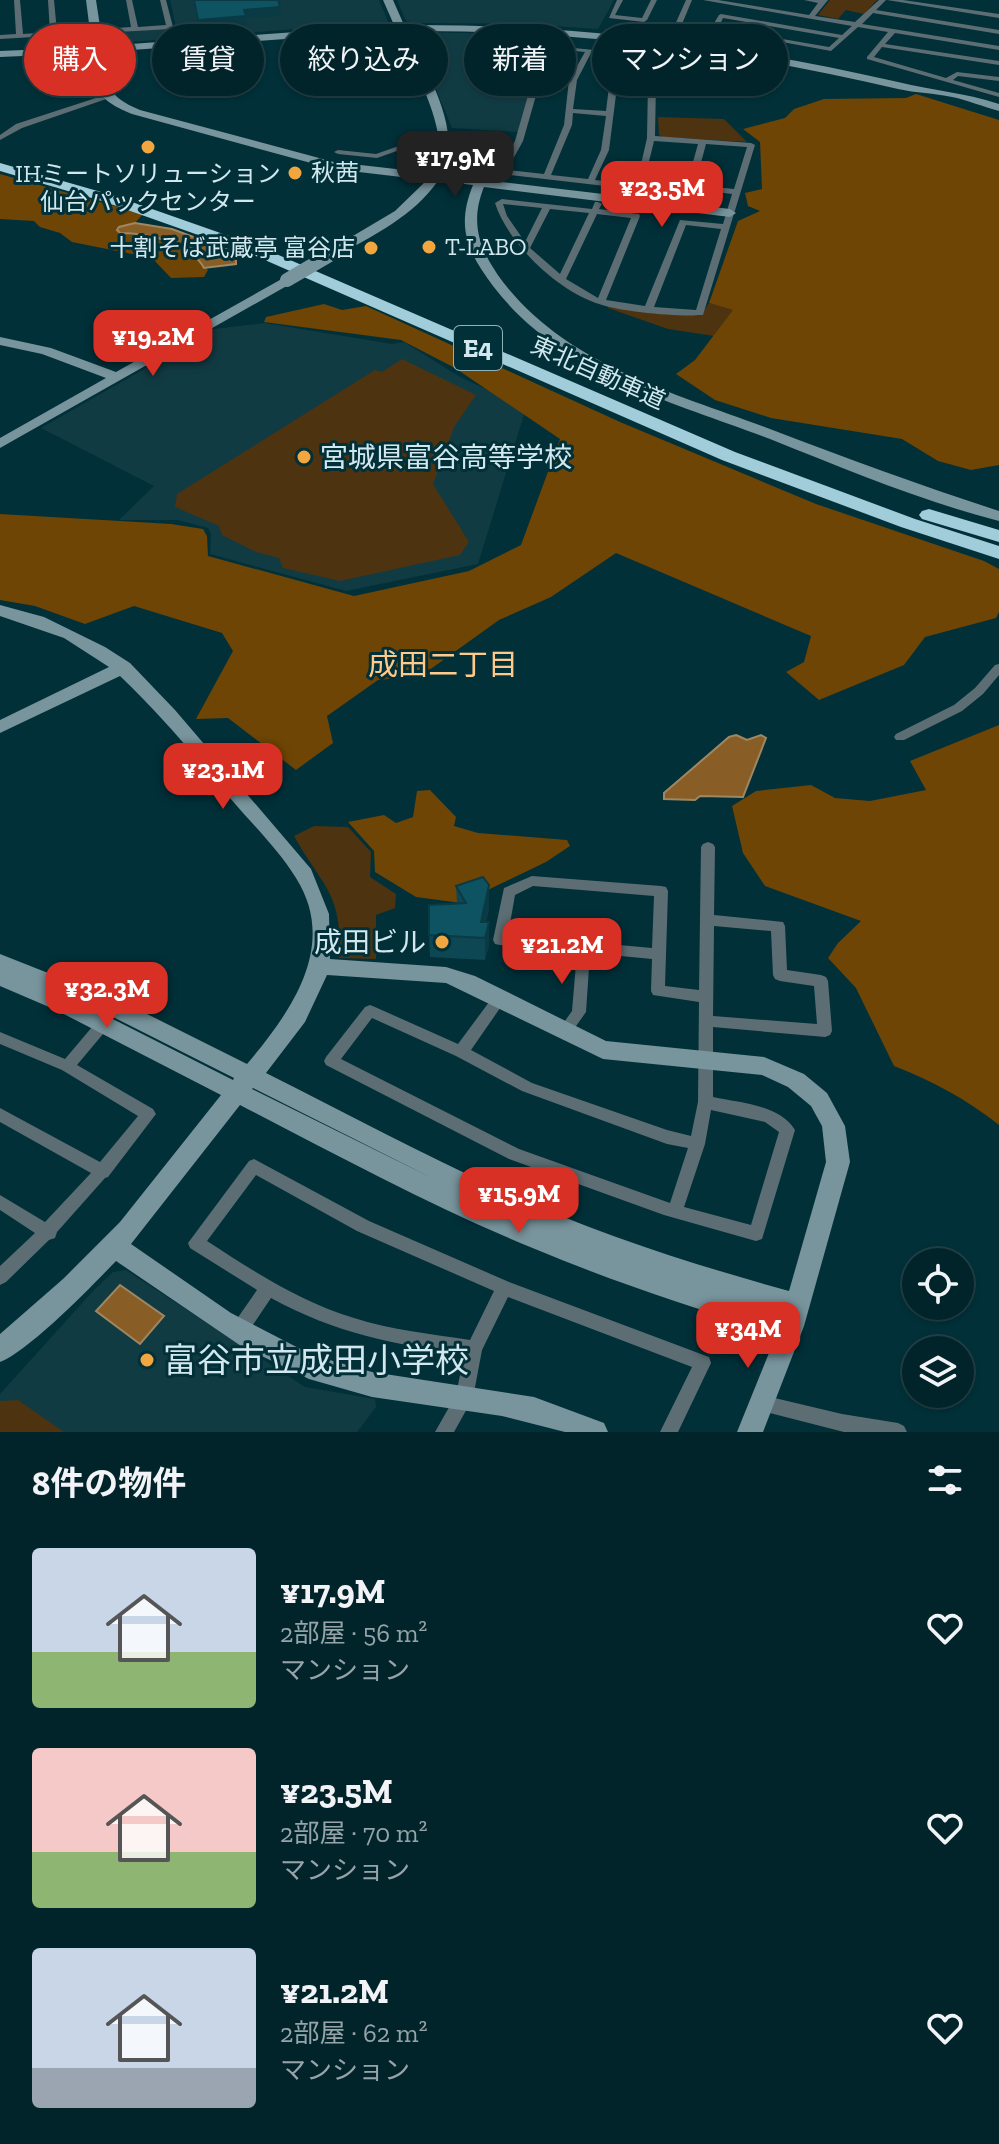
<!DOCTYPE html>
<html lang="ja">
<meta charset="utf-8">
<style>
body{margin:0;font-family:"Zilla Slab","Noto Sans JP",serif;background:#0f3037;color:#f1f3f6;height:100vh;display:flex;flex-direction:column;font-size:30px;white-space:nowrap}
*{box-sizing:border-box;margin:0}
p{font-size:26px;color:#96a4a9}
.icon{flex:none;width:44px;height:44px;fill:none;stroke:currentColor;stroke-width:2;stroke-linecap:round;stroke-linejoin:round}
.map{position:relative;height:1432px;overflow:hidden}
.panel{display:flex;flex-direction:column;background:#01242b;flex:1}
.panel>*{flex:none}
.banner{position:absolute;left:24px;top:24px;width:952px;height:72px;display:flex;gap:16px}
.tools{position:absolute;left:902px;top:1248px;display:grid;gap:16px}
.tools a{display:grid;place-items:center;width:72px;height:72px;border-radius:50%;background:#01242b;box-shadow:0 2px 6px #0004,0 0 0 2px #234147;font-size:40px}
.price{position:absolute;translate:-50% -68px;padding:0 18px;border-radius:16px;background:#d93025;color:#fff;font-size:26px;line-height:52px;filter:drop-shadow(0 2px 4px #0008)}
.price::after{content:'';position:absolute;left:50%;top:48px;width:24px;height:18px;margin-left:-12px;background:inherit;clip-path:polygon(0 0,100% 0,50% 100%)}
.price.current{background:#222;color:#fff}
ul{padding:0;list-style:none}
li{display:flex;align-items:center;gap:24px;height:200px;padding:0 32px}
li span{display:grid;place-items:center;flex:none;width:224px;height:160px;border-radius:8px;color:#555}
li>.icon{margin-inline-start:auto}
span .icon{width:96px;height:96px;fill:#fffc;stroke-width:1}
li b{font-size:34px}
h2{display:flex;justify-content:space-between;align-items:center;height:96px;padding:0 32px;font-size:34px}
.tag{padding:0 28px;border-radius:36px;background:#01242b;box-shadow:0 2px 6px #0004,0 0 0 2px #234147;font-size:28px;line-height:72px}
.tag.current{background:#d93025;color:#fff}
.map>svg:first-child{display:block}
.built{fill:#113b43}
.green{fill:#4d3310}
.forest{fill:#6e4504}
.water{fill:#885e26;stroke:#9e8762;stroke-width:2}
.lines{fill:none;stroke-linecap:round;stroke-linejoin:round}
.street{fill:#5c6e73;fill-rule:evenodd}
.secondary{fill:#78949c;fill-rule:evenodd}
.highway{fill:#a0cdd9;fill-rule:evenodd}
.secondary-bridge{stroke:#78949c;stroke-width:14}
.wall{fill:#0c4753}
.shaded-wall{fill:#0a3a44}
.building{fill:#0e5361;stroke:#0a3a44;stroke-width:2}
.poi-dot{fill:#f1a63f;stroke:#013039;stroke-width:3}
.labels{text-anchor:middle;stroke-width:6;stroke-linejoin:round;paint-order:stroke}
.far-poi-label{font-size:24px;fill:#d2e8ee;stroke:#013039;text-anchor:start}
.far-street-label{font-size:24px;fill:#d2e8ee;stroke:#013039}
.shield{fill:#013039;stroke:#93b1b8;stroke-width:2}
.shield-label{font-size:26px;font-weight:bold;fill:#d2e8ee}
.poi-label{font-size:28px;fill:#d2e8ee;stroke:#013039;text-anchor:start}
.neighbourhood-label{font-size:30px;fill:#fec98a;stroke:#013039}
.near-poi-label{font-size:34px;fill:#d2e8ee;stroke:#013039;text-anchor:start}
</style>
<div class="map">
<svg width="999" height="1432" viewBox="0 0 999 1432">
<rect width="100%" height="100%" fill="#013039"/>
<path class="built" d="M170,0H379L388,22L102,44L104,34L176,27Z
M397,0H614L598,29L524,24L417,23L406,21Z
M420,32L557,35L535,73L518,132L452,128L414,35Z
M265,323L392,344L404,342L460,377L526,408L478,564L346,591L210,554L211,534L208,528L178,520H119L154,486L41,428L214,329Z
M126,1270L305,1387L375,1399L376,1407L357,1432H0V1394L94,1290L113,1272Z"/>
<path class="green" d="M830,0H877L864,14L846,10L838,19L818,15Z
M658,117L724,119L747,142L662,137L659,135Z
M709,303L734,310L714,336L668,329L608,308L609,305L701,316Z
M402,359L476,395L454,427L433,484L469,542L460,555L340,581L283,568L279,558L256,552L222,535L219,526L175,507L177,494L375,370L382,372Z
M314,826L348,827L371,852L370,877L396,894L395,908L376,915V959L339,958C343,892 322,887 294,836Z
M18,1400L64,1432H0V1401Z"/>
<path class="forest" d="M916,94L999,120V465L971,470L938,461L902,439L771,418L715,400L676,374L695,360L733,310L709,303L738,221L760,211L748,206L745,193L762,189L760,142L743,129L785,118L794,109L824,99L906,98Z
M0,174L143,214L135,223L119,227L120,233L152,237L190,252L208,270L204,277L171,278L152,258L72,242L60,233L40,227L34,221L0,219Z
M324,304L342,310L366,306L620,422L816,504L984,561L999,569V612L996,618L925,637L904,665L819,700L786,672L804,662L811,636L616,553L551,597L499,620L421,676L378,680L327,716L333,743L296,770L228,718L196,719L233,651L222,633L134,606L85,624L35,606L0,600V514L171,524L203,529L207,536L208,556L354,596L469,571L521,545L560,439L455,368L401,340L264,322L266,317Z
M999,725V1125C966,1099 933,1081 894,1066L856,988L828,958L838,943L861,921L765,886L743,853L732,806L756,791L811,785L835,798L870,801L926,790L910,761Z
M430,790L456,817L454,826L478,833L567,840L570,846L546,862L461,903L416,897L375,872L374,851L348,822L384,815L396,823L413,817L417,791Z"/>
<path class="water" d="M135,223L172,229L236,253V264L204,268C190,242 147,233 120,233L117,230L119,227Z
M736,735L747,740L761,735L766,738L743,797L700,796L695,800L664,799V793L729,737Z
M120,1285L164,1316L140,1344L96,1311Z"/>
<g class="lines">
<path class="street" d="M14,0H20L23,34L50,32L48,0H54L57,32L131,27L126,0H132L138,27L166,25L160,0H166L173,27L170,29L0,39V35L16,34Z
M617,0H623L615,15L642,18L651,0H657L647,20L644,22L609,18Z
M686,0H692L682,24L711,28L719,15L721,14L842,35L852,26L703,0H718L809,15L818,3L804,0H828L815,16L855,22L879,0H886L876,10L999,30V34L873,13L862,24L999,46V50L895,33L885,44L999,61V65L882,47L874,57L946,78L957,72L999,77V81L958,76L953,80L999,93V97L867,59V57L888,32L858,27L831,51L766,39L680,27L656,83L655,136L751,143L755,145L703,315C678,317 622,312 599,304C558,291 508,244 495,203L502,199L592,209L595,202H598L602,204L599,209L639,214L640,216L606,300L645,306L680,220L723,224L732,194L690,189L686,187L698,144L654,141C650,158 642,192 630,203L626,201L631,189L502,174L498,172L515,141L533,78L551,46L661,56ZM723,18L839,38L829,47L718,28ZM555,49L585,52L569,80L564,125L544,174L507,170L523,141L541,78ZM591,53L621,56L610,79L606,111L573,109L577,80ZM627,57L659,60L648,83L647,138L642,160L633,184L595,180L609,150L618,79ZM573,113L606,116L601,150L588,179L551,175L572,125ZM706,144L747,147L734,189L695,185ZM503,204L542,208L525,242L507,216ZM550,209L589,213L560,274L530,248ZM597,214L631,218L598,298L566,279ZM686,225L721,229L696,310L654,307Z
M887,0H903L999,14V18Z
M105,95L112,97L22,128L0,140V135L16,124Z
M445,139L449,141L448,143L411,146L377,158L338,154L334,152L338,150L376,154L410,142Z
M999,664V675L983,694L962,711L904,740H896L894,737L896,734L954,705L975,688L995,665Z
M708,842L713,844L715,847L714,915L783,922L785,926L787,970L821,975L826,977L828,981L832,1031L830,1035L825,1037L713,1027V1097C739,1103 779,1104 795,1130L762,1239L756,1241L664,1215L509,1159L326,1065L324,1061L326,1057L365,1007L370,1005L375,1007L458,1044L495,994L500,992L505,994L507,998L471,1050L532,1083L667,1130L691,1136L698,1102L699,1002L653,995L651,991L652,959L590,953L586,1012L569,1036L564,1038L559,1036L557,1032L572,1011L577,952L500,945L495,944L493,940L504,888L532,876L661,886L666,887L668,891L665,986L699,990L701,847L703,844ZM533,886L654,896L652,948L508,935L515,895ZM714,926L771,931L773,975L775,979L780,981L814,986L817,1024L713,1016ZM372,1018L456,1056L522,1091L667,1144L688,1148L670,1203L519,1149L341,1059ZM711,1110L765,1122L779,1132L751,1225L684,1207L705,1144Z
M103,1018L108,1020L110,1024L108,1028L77,1065L153,1109L156,1114L108,1177L105,1178L57,1232L55,1238L49,1240L6,1282L0,1285V1266L35,1233L0,1210V1195L45,1222L91,1173L0,1122V1108L100,1162L138,1116L62,1070L0,1044V1032L65,1059L98,1020Z
M254,1159L369,1221L509,1282L709,1357L711,1363L678,1432H660L692,1367L508,1297L482,1350L473,1398L454,1432H435L456,1395L464,1355C391,1343 337,1334 271,1298L244,1338L238,1340L232,1338L230,1332L232,1326L257,1290L190,1248L188,1243L249,1161ZM256,1175L357,1231L494,1291L470,1340C431,1334 392,1330 354,1318C301,1302 253,1271 207,1241Z
M762,1395L842,1414L898,1423L904,1426L907,1432H844L762,1411L756,1409L753,1403L756,1397Z"/>
<path class="secondary" d="M86,0H96L103,46L394,25L383,0H393L404,25C577,24 731,44 898,82C934,91 963,92 999,104V111C983,107 968,100 952,97C934,93 916,93 898,89C733,50 576,30 407,31C426,72 464,130 442,175L730,209L736,213L730,217L484,187C469,224 480,251 503,282C568,366 675,393 770,429C846,458 922,486 999,511V521C921,501 845,469 770,439C671,401 560,374 493,286C467,251 456,227 473,185L438,181C413,216 376,234 339,255H331V249L395,211L427,180L333,169L132,114C94,98 98,91 93,53L0,57V51L92,47ZM397,31C411,62 441,116 439,150C439,158 435,166 431,173L334,162L140,110C105,95 109,87 104,52Z
M287,276L292,277V283L0,448V438L106,378L42,354L0,345V337L51,348L116,372Z
M0,605L44,617L105,647L130,663L175,710L311,869L329,914L330,959L446,967L475,976L606,1041L764,1057L804,1074L827,1093L845,1126L850,1162L804,1326L763,1432H737L777,1333C695,1309 614,1282 535,1249C434,1208 337,1155 240,1105L131,1244L231,1313L312,1355L372,1372L534,1397L604,1423L608,1432H565L502,1416L372,1397L309,1379L241,1346L116,1261C92,1286 29,1351 0,1362V1334L63,1279L120,1222L221,1095L56,1010L0,986V954L129,1005L247,1064C290,1013 339,946 296,878C278,849 252,824 230,798C195,756 160,714 120,676L0,733V720L109,667L64,638L0,616ZM327,975L446,983L603,1059L762,1075L788,1087L811,1106L822,1126L826,1162L789,1291C692,1264 593,1233 501,1190C422,1154 344,1112 266,1073L305,1022ZM93,1009L113,1017L234,1078L233,1080ZM253,1088L430,1177L252,1089Z"/>
<path class="highway" d="M0,163L115,196L260,247L735,452L915,519L999,546V559L901,527L722,460L249,253L105,202L0,171Z
M929,509L999,530V542L922,519L919,515L922,511Z"/>
<path class="secondary-bridge" d="M287,280L335,252"/>
</g>
<path class="wall" d="M489,885V908L486,922H489V945L485,960L430,957L429,935L457,903L456,886Z"/>
<path class="shaded-wall" d="M280,7L281,16L246,18L247,25L199,29L198,20L244,10Z
M489,885V908L483,938L481,922Z
M489,922V945L485,960V938Z"/>
<path class="building" d="M194,0H278L280,7L244,10L246,16L198,20Z
M483,877L489,885L481,922H489L485,938L429,935V905L466,903L456,886Z"/>
<g class="poi-dot">
<circle cx="148" cy="147" r="8"/>
<circle cx="295" cy="173" r="8"/>
<circle cx="429" cy="247" r="8"/>
<circle cx="371" cy="248" r="8"/>
<circle cx="304" cy="457" r="8"/>
<circle cx="442" cy="942" r="8"/>
<circle cx="147" cy="1360" r="8"/>
</g>
<g class="labels">
<g class="far-poi-label">
<text x="311" y="181">秋茜</text>
<text x="148" y="182" text-anchor="middle">IHミートソリューション<tspan x="148" dy="28">仙台パックセンター</tspan></text>
<text x="445" y="255">T-LABO</text>
<text x="355" y="256" text-anchor="end">十割そば武蔵亭 富谷店</text>
</g>
<g class="far-street-label">
<text transform="translate(598 373) rotate(24)" y="8">東北自動車道</text>
</g>
<rect class="shield" x="454" y="326" width="48" height="44" rx="6"/>
<g class="shield-label">
<text x="478" y="357">E4</text>
</g>
<g class="poi-label">
<text x="320" y="467">宮城県富谷高等学校</text>
<text x="426" y="952" text-anchor="end">成田ビル</text>
</g>
<g class="neighbourhood-label">
<text x="443" y="675">成田二丁目</text>
</g>
<g class="near-poi-label">
<text x="163" y="1372">富谷市立成田小学校</text>
</g>
</g>
</svg>
<div class="tools">
<a><svg class="icon" aria-label="locate" viewBox="0 0 24 24"><circle cx="12" cy="12" r="6"/><path d="M12 2v4M12 18v4M2 12h4M18 12h4"/></svg></a>
<a><svg class="icon" aria-label="layers" viewBox="0 0 24 24"><path d="M12 4l9 5-9 5-9-5zM3 14l9 5 9-5"/></svg></a>
</div>
<b class="price current" style="left:455px;top:199px">¥17.9M</b>
<b class="price" style="left:662px;top:229px">¥23.5M</b>
<b class="price" style="left:153px;top:378px">¥19.2M</b>
<b class="price" style="left:223px;top:811px">¥23.1M</b>
<b class="price" style="left:562px;top:986px">¥21.2M</b>
<b class="price" style="left:107px;top:1030px">¥32.3M</b>
<b class="price" style="left:519px;top:1235px">¥15.9M</b>
<b class="price" style="left:748px;top:1370px">¥34M</b>
<div class="banner">
<a class="tag current">購入</a>
<a class="tag">賃貸</a>
<a class="tag">絞り込み</a>
<a class="tag">新着</a>
<a class="tag">マンション</a>
</div>
</div>
<section class="panel">
<h2>8件の物件<svg class="icon" aria-label="filters" viewBox="0 0 24 24"><path d="M4 7h16M4 17h16"/><circle cx="9" cy="7" r="2"/><circle cx="15" cy="17" r="2"/></svg></h2>
<ul>
<li><span style="background:linear-gradient(#c9d6e8 65%,#8fb573 0)"><svg class="icon" aria-label="home" viewBox="0 0 24 24"><path d="M3 11l9-7 9 7M6 9v11h12V9"/></svg></span><div><b>¥17.9M</b><p>2部屋 · 56 m²</p><p>マンション</p></div><svg class="icon" aria-label="heart" viewBox="0 0 24 24"><path d="M12 20l-8-8c-3-5 5-10 8-4 3-6 11-1 8 4z"/></svg></li>
<li><span style="background:linear-gradient(#f6c9c9 65%,#8fb573 0)"><svg class="icon" aria-label="home" viewBox="0 0 24 24"><path d="M3 11l9-7 9 7M6 9v11h12V9"/></svg></span><div><b>¥23.5M</b><p>2部屋 · 70 m²</p><p>マンション</p></div><svg class="icon" aria-label="heart" viewBox="0 0 24 24"><path d="M12 20l-8-8c-3-5 5-10 8-4 3-6 11-1 8 4z"/></svg></li>
<li><span style="background:linear-gradient(#c9d6e8 75%,#9aa5b1 0)"><svg class="icon" aria-label="home" viewBox="0 0 24 24"><path d="M3 11l9-7 9 7M6 9v11h12V9"/></svg></span><div><b>¥21.2M</b><p>2部屋 · 62 m²</p><p>マンション</p></div><svg class="icon" aria-label="heart" viewBox="0 0 24 24"><path d="M12 20l-8-8c-3-5 5-10 8-4 3-6 11-1 8 4z"/></svg></li>
</ul>
</section>
